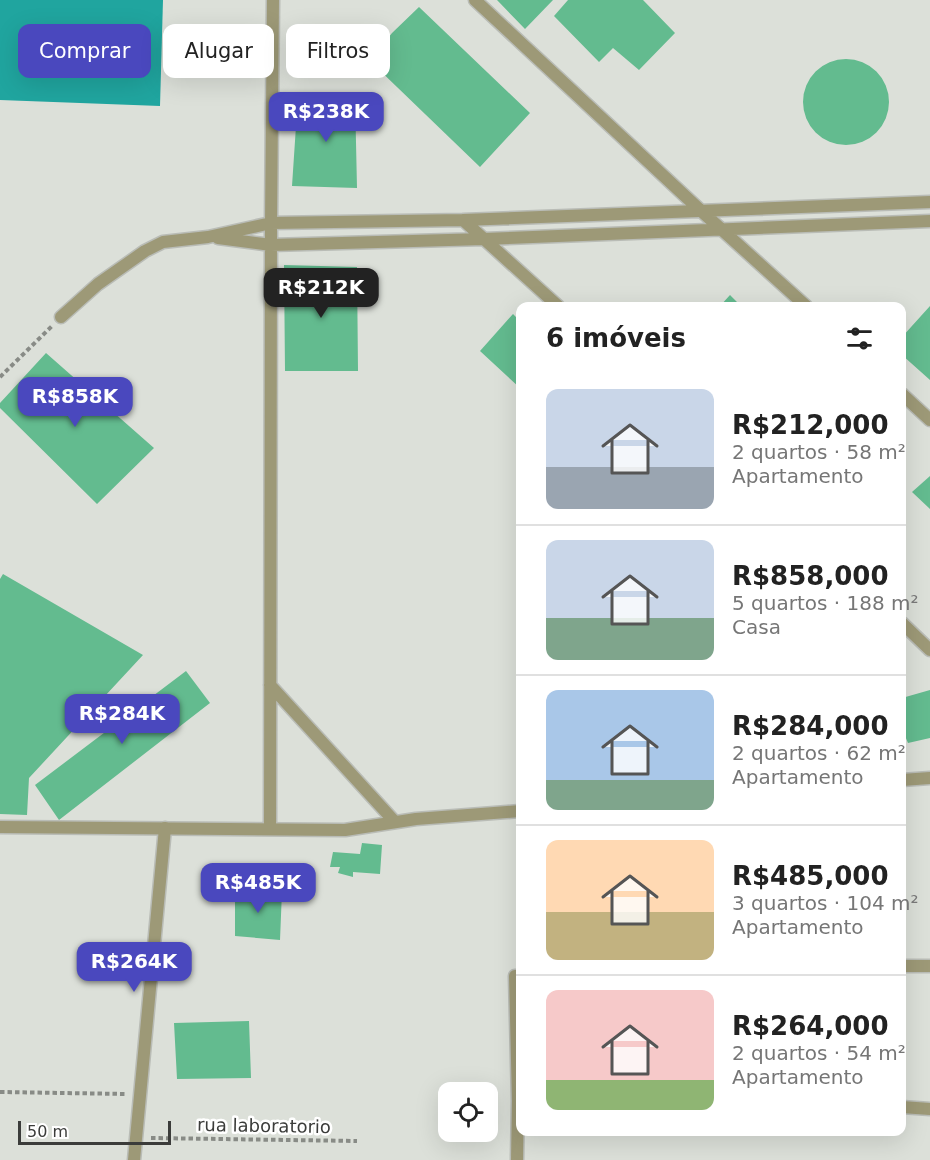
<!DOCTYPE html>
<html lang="pt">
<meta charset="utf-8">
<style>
body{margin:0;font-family:"DejaVu Sans",sans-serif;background:#f2f2f2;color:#222;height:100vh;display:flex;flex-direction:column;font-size:22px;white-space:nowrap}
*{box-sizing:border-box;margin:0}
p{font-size:20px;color:#767676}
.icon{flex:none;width:33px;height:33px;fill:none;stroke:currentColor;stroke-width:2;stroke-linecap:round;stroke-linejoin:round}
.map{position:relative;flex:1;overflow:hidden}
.side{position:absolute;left:516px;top:302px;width:390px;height:834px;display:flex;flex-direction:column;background:#fff;border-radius:12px;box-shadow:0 6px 24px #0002}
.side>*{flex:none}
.guide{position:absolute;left:18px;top:24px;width:408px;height:54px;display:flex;gap:12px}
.tools{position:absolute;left:438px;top:1082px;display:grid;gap:12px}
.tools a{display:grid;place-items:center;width:60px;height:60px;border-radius:12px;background:#fff;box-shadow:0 6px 24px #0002;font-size:30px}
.scale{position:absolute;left:18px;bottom:15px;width:153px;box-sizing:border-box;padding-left:6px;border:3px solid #3b3c3a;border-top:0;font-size:16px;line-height:21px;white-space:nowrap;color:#3b3c3a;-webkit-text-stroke:4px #fff;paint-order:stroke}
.price{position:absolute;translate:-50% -51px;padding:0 14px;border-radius:12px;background:#4a48be;color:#fff;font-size:20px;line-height:39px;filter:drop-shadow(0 2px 3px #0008)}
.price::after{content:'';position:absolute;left:50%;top:36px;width:18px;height:14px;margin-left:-9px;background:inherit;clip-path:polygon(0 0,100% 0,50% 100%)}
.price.selected{background:#222;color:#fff}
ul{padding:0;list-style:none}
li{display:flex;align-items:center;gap:18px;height:150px;padding:0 30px}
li+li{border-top:2px solid #e0e0e0}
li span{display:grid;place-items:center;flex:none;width:168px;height:120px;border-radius:12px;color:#555}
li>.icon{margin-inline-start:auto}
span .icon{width:72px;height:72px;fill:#fffc;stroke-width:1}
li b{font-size:26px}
h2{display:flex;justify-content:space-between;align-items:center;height:72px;padding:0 30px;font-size:26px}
.chip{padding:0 21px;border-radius:12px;background:#fff;box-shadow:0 6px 24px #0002;font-size:21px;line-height:54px}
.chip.selected{background:#4a48be;color:#fff}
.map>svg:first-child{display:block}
.water{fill:#20a59f}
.building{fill:#63bb8f}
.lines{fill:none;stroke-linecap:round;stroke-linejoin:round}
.service-casing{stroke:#b9bcb6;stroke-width:15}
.minor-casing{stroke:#b9bcb6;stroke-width:15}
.path{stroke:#888b86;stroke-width:4;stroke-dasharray:4.5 3;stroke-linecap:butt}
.service{stroke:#9d9977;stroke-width:12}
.minor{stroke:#9d9977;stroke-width:12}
.labels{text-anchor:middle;stroke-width:5;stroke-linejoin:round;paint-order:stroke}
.street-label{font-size:18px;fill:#3b3c3a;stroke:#fff}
</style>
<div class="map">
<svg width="930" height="1160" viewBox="0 0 930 1160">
<rect width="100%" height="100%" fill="#dce0d9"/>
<path class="water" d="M0,0H163L160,106L0,100Z"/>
<path class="building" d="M497,0H553L525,29Z
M568,0H643L675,33L639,70L613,48L599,62L554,16Z
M419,7L530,113L480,167L370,61L392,33Z
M803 102a43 43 0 1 1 86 0a43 43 0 1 1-86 0Z
M298,96L355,97L357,188L292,186Z
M284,265L357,267L358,371H285Z
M730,295L741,306H720Z
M930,306V380L902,355V337Z
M513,314L520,321V388L480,351Z
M46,353L154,448L97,504L0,408V403Z
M930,476V509L912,492Z
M3,574L143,655L29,778L27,815L0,814V579Z
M186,671L210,703L59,820L35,785Z
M930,690V738L908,743L902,729V698Z
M362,843L382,845L380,874L353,872V877L338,873L340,867H330L333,852L360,854Z
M235,889L282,891L280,940L235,936Z
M249,1021L251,1078L177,1079L174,1023Z"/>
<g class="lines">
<g class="service-casing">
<path id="service" d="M475,0L699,209L806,306
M463,220L558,306
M218,238L271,245L484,239L930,221
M61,317L98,284L145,251L163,242L208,237L271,223L463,220L930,202
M902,394L930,420
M902,623L930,650
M270,685L395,822
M902,780L930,778
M0,827L345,830L416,819L520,811
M270,828L271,223L273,0"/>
</g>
<g class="minor-casing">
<path id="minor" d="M902,966H930
M902,1107L930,1109
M134,1160L165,828
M517,1160L518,1101L515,976H520"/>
</g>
<path class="path" d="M0,377L52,326
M0,1092L127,1094
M151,1138L357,1141"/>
<use href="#service" class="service"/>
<use href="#minor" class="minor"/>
</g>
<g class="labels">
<g class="street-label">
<text transform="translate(264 1126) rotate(1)" y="6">rua laboratorio</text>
</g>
</g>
</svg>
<div class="tools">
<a><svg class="icon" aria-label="locate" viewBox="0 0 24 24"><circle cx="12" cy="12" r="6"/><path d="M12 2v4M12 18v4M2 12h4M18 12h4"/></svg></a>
</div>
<div class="scale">50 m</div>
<b class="price" style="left:326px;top:143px">R$238K</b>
<b class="price selected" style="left:321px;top:319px">R$212K</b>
<b class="price" style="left:75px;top:428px">R$858K</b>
<b class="price" style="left:122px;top:745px">R$284K</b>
<b class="price" style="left:258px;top:914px">R$485K</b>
<b class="price" style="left:134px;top:993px">R$264K</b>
<div class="guide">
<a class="chip selected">Comprar</a>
<a class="chip">Alugar</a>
<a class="chip">Filtros</a>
</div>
<section class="side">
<h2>6 imóveis<svg class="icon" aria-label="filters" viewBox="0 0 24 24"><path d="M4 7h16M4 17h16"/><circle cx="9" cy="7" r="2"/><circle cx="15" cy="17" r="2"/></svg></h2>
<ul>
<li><span style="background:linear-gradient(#c9d6e8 65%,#9aa5b1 0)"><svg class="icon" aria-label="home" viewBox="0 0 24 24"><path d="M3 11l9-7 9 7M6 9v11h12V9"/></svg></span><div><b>R$212,000</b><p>2 quartos · 58 m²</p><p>Apartamento</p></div></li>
<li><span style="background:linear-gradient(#c9d6e8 65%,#7fa58c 0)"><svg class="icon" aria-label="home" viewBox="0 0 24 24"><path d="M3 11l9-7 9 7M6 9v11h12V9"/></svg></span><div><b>R$858,000</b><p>5 quartos · 188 m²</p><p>Casa</p></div></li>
<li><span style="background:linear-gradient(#a9c7e8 75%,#7fa58c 0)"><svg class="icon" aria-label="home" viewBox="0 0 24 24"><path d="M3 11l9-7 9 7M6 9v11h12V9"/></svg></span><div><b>R$284,000</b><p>2 quartos · 62 m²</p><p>Apartamento</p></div></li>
<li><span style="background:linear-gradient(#ffd9b3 60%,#c2b280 0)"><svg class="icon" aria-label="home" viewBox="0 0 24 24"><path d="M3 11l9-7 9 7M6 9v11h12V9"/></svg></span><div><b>R$485,000</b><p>3 quartos · 104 m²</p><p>Apartamento</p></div></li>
<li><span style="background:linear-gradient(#f6c9c9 75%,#8fb573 0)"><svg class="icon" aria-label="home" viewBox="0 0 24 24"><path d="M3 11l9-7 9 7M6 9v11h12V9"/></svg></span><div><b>R$264,000</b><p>2 quartos · 54 m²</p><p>Apartamento</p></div></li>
</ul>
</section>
</div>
